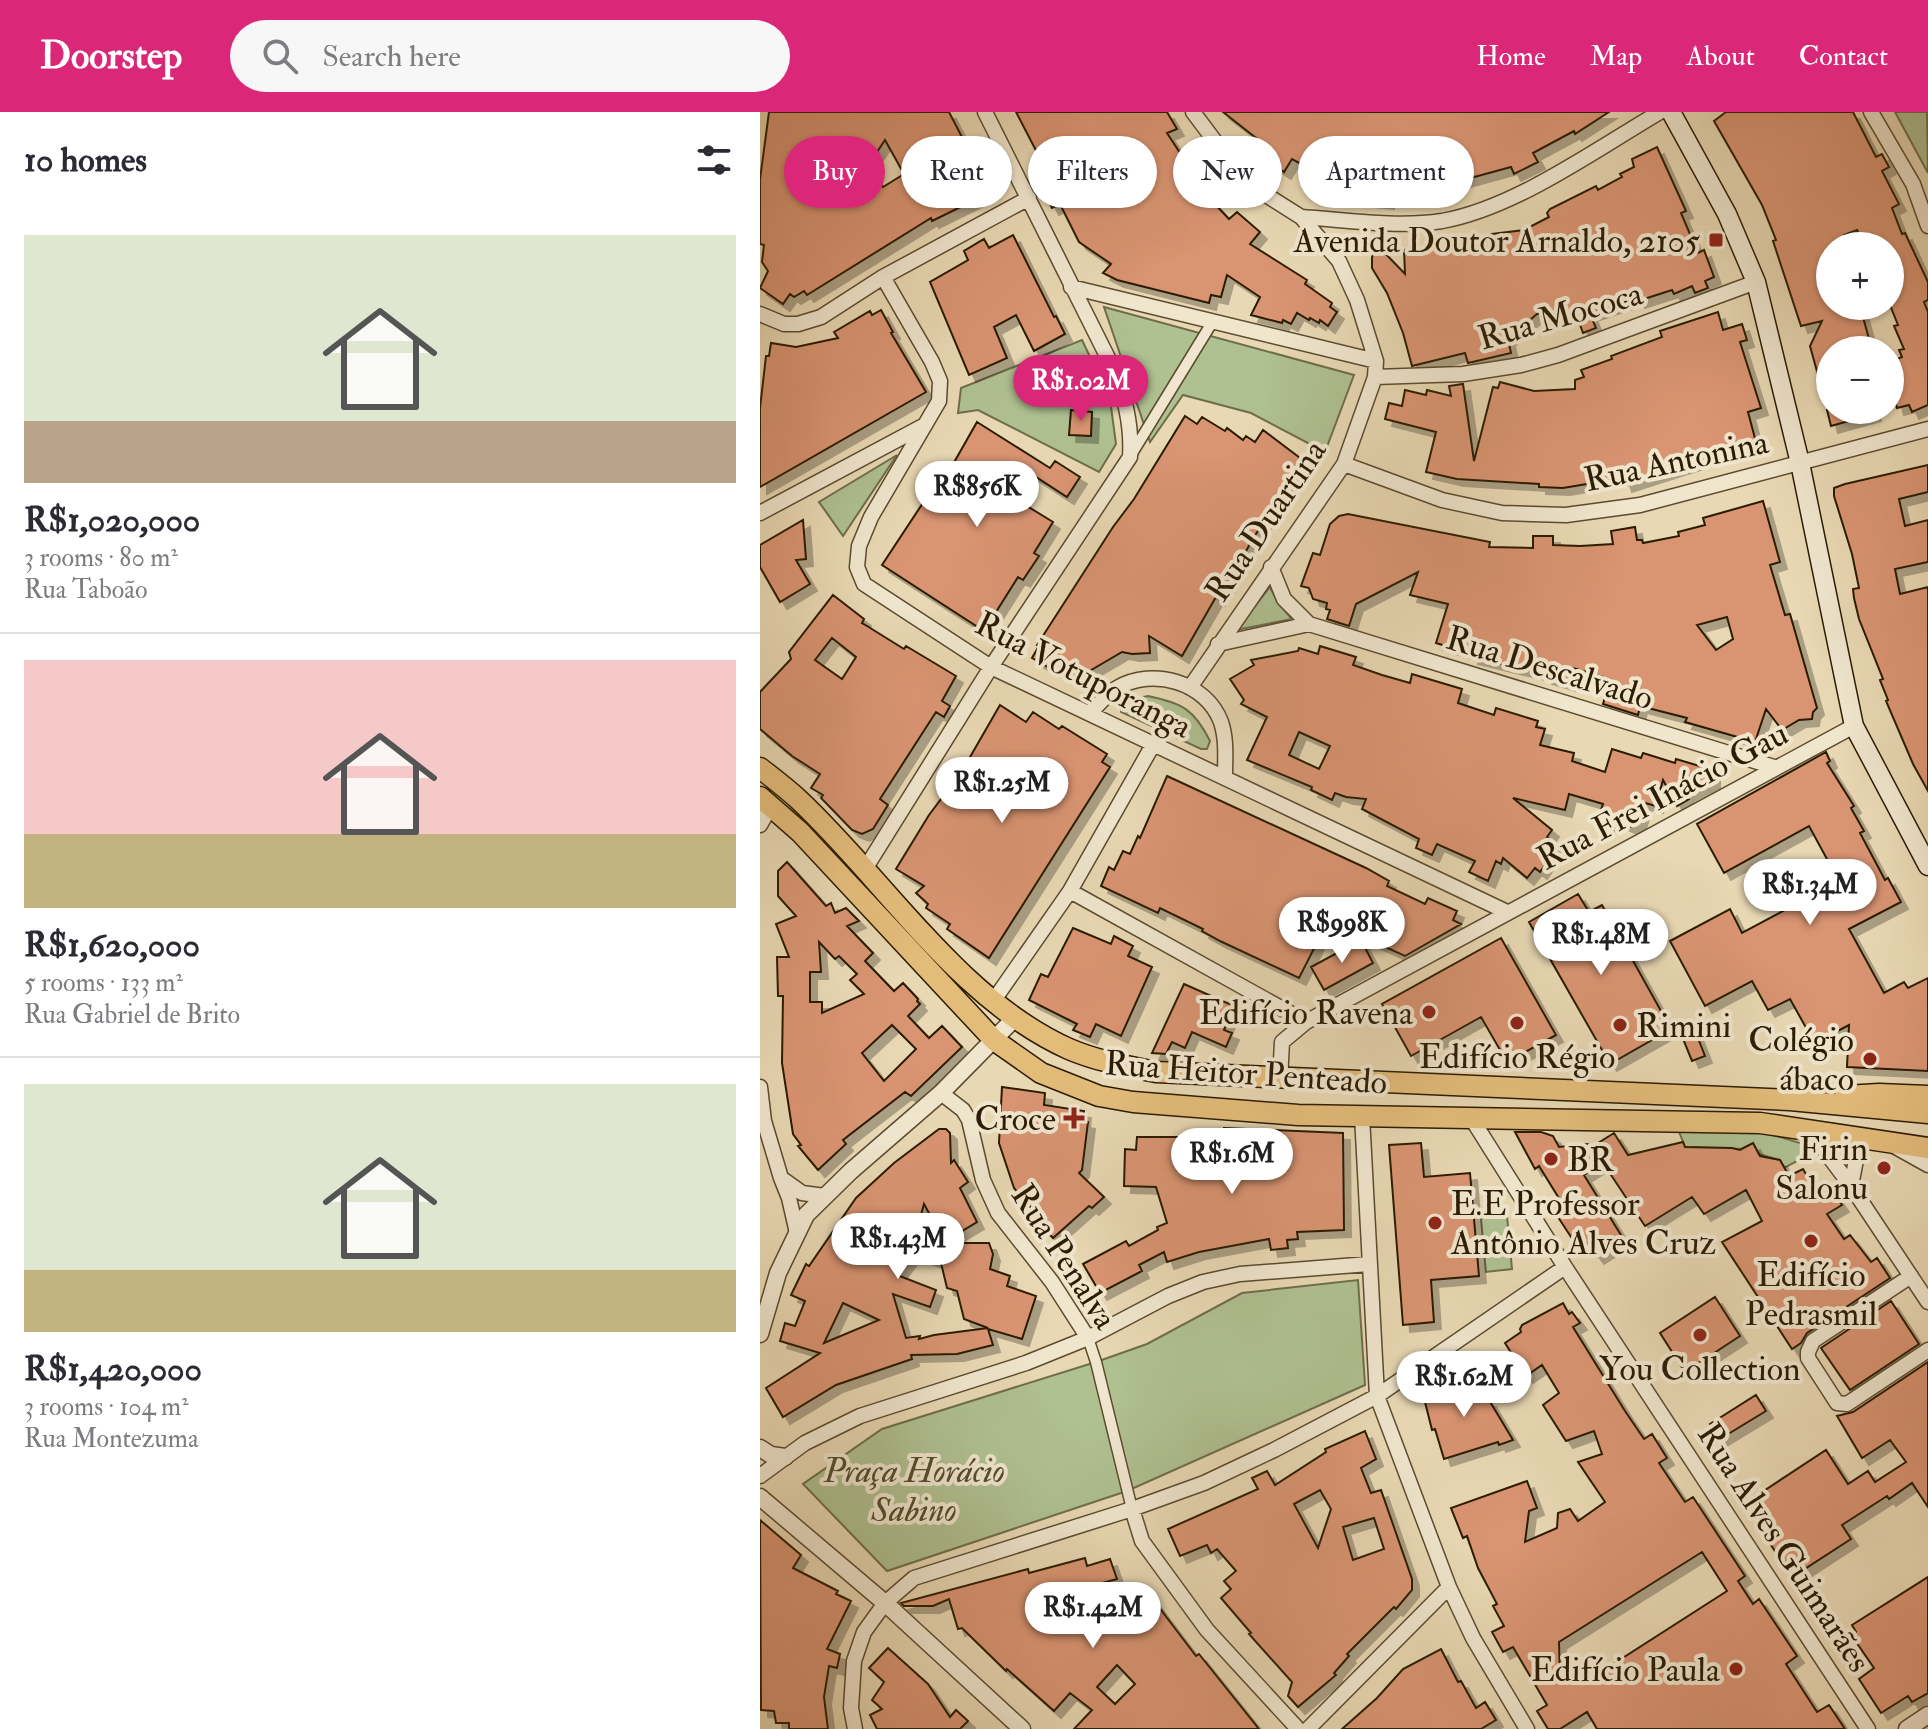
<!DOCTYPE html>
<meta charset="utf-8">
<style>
body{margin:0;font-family:"IM FELL Double Pica",serif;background:#f7f7f7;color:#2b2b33;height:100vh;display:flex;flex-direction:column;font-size:30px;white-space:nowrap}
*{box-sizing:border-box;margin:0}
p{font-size:26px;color:#7c7c81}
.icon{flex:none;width:44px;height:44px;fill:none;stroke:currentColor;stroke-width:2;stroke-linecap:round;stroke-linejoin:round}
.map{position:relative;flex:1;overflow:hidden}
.details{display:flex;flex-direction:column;background:#fff;width:760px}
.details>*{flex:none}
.top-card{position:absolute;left:24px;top:24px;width:760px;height:72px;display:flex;gap:16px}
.fabs{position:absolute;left:1056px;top:120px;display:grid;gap:16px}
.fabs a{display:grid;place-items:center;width:88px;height:88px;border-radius:50%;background:#fff;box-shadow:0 2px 6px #0004;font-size:40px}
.price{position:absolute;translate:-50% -68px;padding:0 18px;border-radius:28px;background:#fff;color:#222;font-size:26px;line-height:52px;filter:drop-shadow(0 2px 4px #0008)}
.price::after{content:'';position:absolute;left:50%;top:48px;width:24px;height:18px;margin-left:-12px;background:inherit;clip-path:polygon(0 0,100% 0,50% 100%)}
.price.on{background:#db2777;color:#fff}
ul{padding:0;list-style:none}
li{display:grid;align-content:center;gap:16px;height:424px;padding:0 24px}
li+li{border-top:2px solid #e1e1e2}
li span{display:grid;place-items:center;height:248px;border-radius:0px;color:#555}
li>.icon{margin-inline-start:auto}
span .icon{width:144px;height:144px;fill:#fffc;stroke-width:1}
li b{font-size:34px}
h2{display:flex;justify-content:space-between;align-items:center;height:96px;padding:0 24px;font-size:34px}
.chip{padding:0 28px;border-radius:36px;background:#fff;box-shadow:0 2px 6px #0004;font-size:28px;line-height:72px}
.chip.on{background:#db2777;color:#fff}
header{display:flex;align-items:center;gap:48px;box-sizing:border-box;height:112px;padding:0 40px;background:#db2777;color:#fff}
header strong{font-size:38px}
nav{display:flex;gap:44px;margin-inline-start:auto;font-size:28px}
.search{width:560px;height:72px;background:#f7f7f7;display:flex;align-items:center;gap:20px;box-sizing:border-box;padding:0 28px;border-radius:44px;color:#7c7c81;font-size:30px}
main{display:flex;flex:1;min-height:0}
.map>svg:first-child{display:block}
.green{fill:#afc091;stroke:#6e6e4a;stroke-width:2}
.building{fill:#d99472;stroke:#2c1c03;stroke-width:2;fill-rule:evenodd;filter:url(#shadow)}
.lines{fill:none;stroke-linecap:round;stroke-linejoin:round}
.pedestrian-casing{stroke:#5b4b2f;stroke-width:13}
.minor-casing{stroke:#5b4b2f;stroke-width:17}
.tertiary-casing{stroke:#5b4b2f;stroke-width:19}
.secondary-casing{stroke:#2c1c03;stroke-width:21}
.primary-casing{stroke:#2c1c03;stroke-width:23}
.pedestrian{stroke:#f0e6ce;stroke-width:10}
.minor{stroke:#f0e6ce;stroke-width:14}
.tertiary{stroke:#f0e6ce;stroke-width:16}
.secondary{stroke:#f0e6ce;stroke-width:18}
.primary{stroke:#e4bc7a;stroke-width:20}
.poi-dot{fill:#8f2418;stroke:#f0e6ce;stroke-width:3}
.labels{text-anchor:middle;stroke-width:8;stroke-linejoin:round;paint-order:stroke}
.poi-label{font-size:34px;fill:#2c1c03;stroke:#f0e6ce;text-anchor:end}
.street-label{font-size:34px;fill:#2c1c03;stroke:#f0e6ce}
.park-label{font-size:34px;font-style:italic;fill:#534d2e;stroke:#f0e6ce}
</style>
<header>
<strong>Doorstep</strong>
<div class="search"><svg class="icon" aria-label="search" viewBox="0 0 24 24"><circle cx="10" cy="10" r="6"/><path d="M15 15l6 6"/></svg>Search here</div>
<nav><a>Home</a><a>Map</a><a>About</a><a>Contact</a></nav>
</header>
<main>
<section class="details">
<h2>10 homes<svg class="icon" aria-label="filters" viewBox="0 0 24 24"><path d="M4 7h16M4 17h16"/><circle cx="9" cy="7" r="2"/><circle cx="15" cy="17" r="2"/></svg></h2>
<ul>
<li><span style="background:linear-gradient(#dfe7d0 75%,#b9a48a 0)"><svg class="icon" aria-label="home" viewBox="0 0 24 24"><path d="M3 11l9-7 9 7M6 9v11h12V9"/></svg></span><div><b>R$1,020,000</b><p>3 rooms · 80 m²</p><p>Rua Taboão</p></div></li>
<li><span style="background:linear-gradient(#f6c9c9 70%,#c2b280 0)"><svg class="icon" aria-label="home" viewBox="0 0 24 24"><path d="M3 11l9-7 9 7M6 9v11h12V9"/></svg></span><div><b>R$1,620,000</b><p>5 rooms · 133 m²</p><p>Rua Gabriel de Brito</p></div></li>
<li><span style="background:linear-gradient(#dfe7d0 75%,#c2b280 0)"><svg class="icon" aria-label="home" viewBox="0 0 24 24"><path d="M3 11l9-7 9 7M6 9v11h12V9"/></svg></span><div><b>R$1,420,000</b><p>3 rooms · 104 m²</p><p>Rua Montezuma</p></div></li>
</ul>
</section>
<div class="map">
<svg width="1168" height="1617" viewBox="0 0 1168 1617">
<defs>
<filter id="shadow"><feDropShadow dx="7" dy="7" stdDeviation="0" flood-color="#0004"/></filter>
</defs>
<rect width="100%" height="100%" fill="#e8d8b3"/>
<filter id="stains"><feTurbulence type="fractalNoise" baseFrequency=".0025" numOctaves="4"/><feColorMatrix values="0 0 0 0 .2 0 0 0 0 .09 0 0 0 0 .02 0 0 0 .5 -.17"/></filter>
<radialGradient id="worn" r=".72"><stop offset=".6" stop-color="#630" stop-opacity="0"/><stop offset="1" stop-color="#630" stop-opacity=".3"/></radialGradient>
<path class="green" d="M1135,0H1167L1168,61Z
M344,195L594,263L565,340L491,301L423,283L390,330Z
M322,228L350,287L356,332L339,360L218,298L198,301L201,276Z
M137,343L83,424L59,390Z
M510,475L518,491L532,507L476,518Z
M388,584C422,591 434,597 450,629L447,637H441L361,600L362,589Z
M918,1017L999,1019L1040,1031L1049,1043L1024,1056L1020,1048L999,1042L993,1031L981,1037L925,1035Z
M747,1104L752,1157L726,1160L721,1106Z
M598,1168L605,1273L367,1379L127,1459L43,1372L122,1317L336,1250L387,1232L482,1181Z"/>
<path class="building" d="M9,0H189L205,31L208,30L231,80L172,109L171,106L47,183L44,179L34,185L30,182L23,192L0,176L8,159L2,150L4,133L0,132V67ZM125,28L144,62L123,75L106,57Z
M256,0H407L417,17L407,21L439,70L436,72L469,107L477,100L500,120L490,132L547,168L545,172L572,191L570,195L577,200L568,214L560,208L559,211L550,206L549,208L537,201L531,212L523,208L522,211L491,203L500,185L467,163L461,185L451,183L449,191L357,168L343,161L351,152L319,130L300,92L292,96L272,57L283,52Z
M463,0H849L815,22L814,19L773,41L778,50L754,62L751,55L696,70L691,72L692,75L666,80H628L627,90L608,88L610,74L571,68L532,47L524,60L509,50L514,40Z
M966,0H1093L1116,45L1122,42L1129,55L1122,59L1139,92L1132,96L1142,122L1145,121L1168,170V188L1164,190L1168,200V293L1152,300L1149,293L1137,296L1130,270V250L1142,245L1139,238L1144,237L1134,214L1138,213L1130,193V134H1105L1097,118L1084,123L1085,127L1070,134V194H1100L1112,238H1070V292H1066L1050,234L1062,209L1041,214L1013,129L1016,128L1002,93L954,9Z
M897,35L926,99L921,101L938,141L944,138L954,165L945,169L948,176L935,181L932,174L914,182L912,178L878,189L877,186L830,202L836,216L823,221L815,199L799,204L795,199L777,202L748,227L751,241L708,251L705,241L652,254L643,221L627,181L612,156V145L618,134L645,162L644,138L683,135V138L724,131L723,126L732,122L764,118L789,105L787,101L790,97L836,74L838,78L862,65L860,62L874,55L872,47Z
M253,123L294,205L296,204L305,222L274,239L256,203L234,215L247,246L209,263L170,170L208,148L204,139L224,127L229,136Z
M121,198L133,220L131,221L166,280L0,375V296L6,244H9L11,231L36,235L78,226L74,220L110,199L112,203Z
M958,200L963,218L982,212L987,228L980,230L1001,296L988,300L997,334L964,341L865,373L863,366L803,376L779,375V372L697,367L666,360L676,320L625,307L629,291L642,294L645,278L666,283L667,278L691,284L689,274L703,272L714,349L733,275L738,276L740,270L774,279L815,277V268L824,265L821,258L852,247L851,244L902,225L900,219Z
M311,298L332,300L331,324L309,323Z
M1067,298H1113L1114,302L1071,314Z
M425,304L437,312L442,305L465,319L467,316L483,328L486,324L495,330L503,318L544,349L492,428L477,456L458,487L456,485L422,544L389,524L390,541L372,542L362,540L321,564L309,561L299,544L291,557L272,546L279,534L277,533L353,415L374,387Z
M217,310L290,356L295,349L320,365L307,385L265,358L249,383L293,410L274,441L279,444L263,468L258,465L224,519L122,453L180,365L184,368Z
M1168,353V380L1139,387L1145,414L1168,408V450L1135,457L1140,482L1168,475V679L1153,652L1126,589L1128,588L1120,568L1123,567L1099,507L1094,486L1093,477L1099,476L1092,442L1074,384V376L1085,372Z
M1003,389L1020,450L1010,453L1025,503L1030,502L1057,596L1053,600L1052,607L1039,608L1022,618L1006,597L995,630L925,610L927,606L880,594L878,603L843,592L850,567L813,556L809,572L785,565L786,563L711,545L712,542L676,531L688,492L650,483L658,460L596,492L589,514L567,507L570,498L566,497L567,491L553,487L549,476L541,474L553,441L560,443L570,412L579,404L588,402L730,430L729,435L773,436V424H793V433L820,434L853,432L851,419L875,415L877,428H882L883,431L919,424L918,420L945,413L943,406ZM967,505L973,527L956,538L937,513Z
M43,408L46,447L36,448L50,472L20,490L0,455V433Z
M73,483L104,507L102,511L107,514L144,537L146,534L196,564L182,589L190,594L184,605L176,600L120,687L128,693L113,717L102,722L92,718L61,686L63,683L51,676L60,662L32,644L0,617V580L31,547L29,540ZM72,526L96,545L82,567L55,548Z
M560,534L596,545L593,553L622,563L650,571L652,562L702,577L698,591L734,603L736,596L778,609L776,615L785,617L780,633L814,641L812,649L845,660L852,637L881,646L883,641L915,651L916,647L953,658V669L927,682L929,687L917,694L903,668L896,694L885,691L879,710L870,715L852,707L847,715L836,712L843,692L809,682L805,698L753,686L792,718L787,725L798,734L780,760L775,756L767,766L743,746L741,752L736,749L728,769L709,760L715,749L677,732L672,743L656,736L659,727L602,697L606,687L586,685L575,681L572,688L551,678L552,675L487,648L507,605L481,592L484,588L470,567L494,553L491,548L538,539L539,536L558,542ZM539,620L570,634L559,657L529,643Z
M240,593L266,610L273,600L299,617L302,614L347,642L342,650L350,655L229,846L187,817L190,812L166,796L168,792L156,781L164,774L136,757L169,703L202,659Z
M1066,640L1070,649L1067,651L1094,694L1091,696L1104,719L1100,721L1125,768L1128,766L1141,790L1089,817L1124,881L1144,870L1148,876L1168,866V959L1087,955L1089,913L1057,930H1054L1030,887L1008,898L992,869L945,894L910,829L970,797L982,821L1079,769L1049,714L964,761L937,712Z
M407,664L606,756L629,769L627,774L665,792L668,786L697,799L693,808L701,812L645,844L568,809L539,866L460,829L442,819L443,817L400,796L398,801L341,774L349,755L354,758L363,739L370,742L378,724L380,726Z
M27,750L66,794L71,791L75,801L86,796L99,809L87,814L113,841L105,849L134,879L143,871L158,887L157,889L160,892L148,904L169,926L182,914L202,935L151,984L145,980L83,1028L86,1032L58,1058L38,1034L41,1033L33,1022L22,951L23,884H18L17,845H29L16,812L36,804L18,784V759ZM59,830L75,847L79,844L97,862L90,868L104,882L62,901V890H50V860H61ZM132,913L156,937L124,969L102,941Z
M818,782L829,800L842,793L911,917L850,952L769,810Z
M313,816L351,832L354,824L373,834L368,844L392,855L361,924L336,912L330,925L313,918L317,912L269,888L281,862L288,865Z
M741,826L796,923L747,950L721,905L651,944L622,892Z
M601,828L613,851L564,878L551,855Z
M424,872L474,894L464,918L472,921L466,935L432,920L425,936L412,930L406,942L392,941Z
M932,911L945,944L932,949L919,917Z
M242,975L285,981L284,993L324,999L323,1009L328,1010L322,1058L319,1061L344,1085L332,1096L329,1094L293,1126L274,1106L277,1103L254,1076L239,1031Z
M464,1016L583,1021L584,1118L537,1120L538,1127L527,1128L528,1136L511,1138L509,1127L439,1140L407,1150L404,1140L379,1153L382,1159L340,1181L323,1152L366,1129L369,1134L398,1118L397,1115L407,1111L396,1075L364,1074L365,1037L376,1038L377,1025H424L423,1063H463Z
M179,1017H186L190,1021L191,1051L194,1048L208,1070L200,1076L217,1110L194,1124L191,1131H229L233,1142L230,1157L250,1164L247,1174L276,1184L262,1227L228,1217L233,1233L197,1242L151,1243L152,1247L76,1273L23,1305L6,1276L60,1241L20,1229L25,1211L35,1214L45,1189L31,1183L46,1152L49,1154L96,1086L134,1051ZM164,1092L184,1129L177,1131V1133L159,1143L181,1151L187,1176L197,1179L204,1207L228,1216L174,1223L159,1227L160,1224L146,1226L133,1182L170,1195L176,1178L137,1163L149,1147ZM83,1191L119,1208L64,1231Z
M755,1020H781L793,1024L799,1035L828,1032L830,1036L854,1021L868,1043L923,1030L925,1035L972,1036L980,1038L993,1031L1000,1044L1020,1048L1029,1064L1043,1057L1056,1080L1068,1074L1082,1093L1067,1102L1084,1127L1090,1123L1111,1150L1117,1146L1130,1166L1047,1221L1041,1231L1032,1237L962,1130L1002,1109L986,1078L944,1102L932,1085L885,1114L843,1051L824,1063L864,1128L837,1145L821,1123L813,1128L794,1099L790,1094L800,1088L779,1054L775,1057Z
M661,1031L664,1065L710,1061L719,1164L671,1168L674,1210L643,1213L629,1033Z
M955,1185L980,1224L925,1260L900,1221Z
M1131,1189L1159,1232L1090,1278L1061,1236Z
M803,1191L809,1202L812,1200L820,1211L813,1215L865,1299L884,1327L892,1322L907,1346L899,1351L925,1390L933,1385L985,1464L978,1469L993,1492L999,1487L1037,1544L1026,1552L1057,1600L1069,1593L1085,1617H837L827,1600L800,1617H788L777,1599L787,1593L753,1535L743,1540L732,1520L744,1514L733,1494L737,1492L718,1456L707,1424L703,1426L691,1396L767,1369L777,1396L769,1399L765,1430L797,1416L798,1401L810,1397L818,1409L845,1390L818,1350L842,1342L834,1319L806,1329L783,1293L799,1281L782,1253L766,1264L745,1231L761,1220L760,1217L762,1213ZM942,1440L967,1479L836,1563L828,1550L800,1567L799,1530Z
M1168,1250V1395L1152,1371L1129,1387L1127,1384L1082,1413L1091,1427L1040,1460L1031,1446L1023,1451L1004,1423L1008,1421L1006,1400L996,1384L1066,1338L1088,1372L1108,1359L1115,1370L1146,1350L1130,1328L1102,1346L1077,1304L1093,1300Z
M712,1261L720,1290L729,1288L753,1328L739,1333L738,1330L684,1347L675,1317L672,1318L664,1286L688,1280L686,1267Z
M996,1283L1006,1299L960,1327L950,1312Z
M605,1319L616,1347L601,1356L611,1381L621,1378L652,1467V1478L636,1497L634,1495L587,1542L589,1544L574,1561L576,1563L538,1595L528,1584L532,1570L489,1522L491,1521L461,1486L471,1477L464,1469L476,1459L457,1437L451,1441L447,1433L420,1444L408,1417L498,1377L492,1366L507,1359L515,1373L566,1340L565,1337ZM560,1378L571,1397L558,1436L534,1392ZM614,1406L624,1437L593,1448L583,1415Z
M0,1408L41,1443L33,1456L78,1479L76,1482L91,1489L67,1537L80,1542L77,1556L69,1554L64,1585L68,1617H29V1611H16L14,1599L1,1598Z
M325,1446L327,1454L350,1447L357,1467L335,1473L346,1509L385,1477L436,1544L439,1542L499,1617H314L332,1598L310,1581L294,1599L247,1557L246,1559L202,1516L198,1517L189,1487L173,1494H144L141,1491L268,1457L269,1461ZM357,1553L375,1572L355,1592L337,1575Z
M1168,1465V1581L1152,1590L1148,1584L1121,1601L1099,1567L1114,1556L1094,1527L1096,1520L1092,1513Z
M128,1536L168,1572L190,1605L196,1598L208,1609L200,1617H117L110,1603L122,1597L112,1588L124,1570L109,1556Z
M681,1537L698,1570L701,1569L716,1596L725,1590L736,1608L721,1617H582L617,1586L643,1557Z"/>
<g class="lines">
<g class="pedestrian-casing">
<path id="pedestrian" d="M371,343L453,209
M328,1226L336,1250L372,1397"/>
</g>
<g class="minor-casing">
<path id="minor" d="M1111,0L1153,72L1168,114
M541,105C587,108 636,116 682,109C755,96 835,38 900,0
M123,165L172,250L180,269L179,289L111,405L99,434L97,455L104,472L231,555L747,800
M311,175L616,249
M0,202L24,212H38L61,205L123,165L269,86
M615,265L703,262L761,253L798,243L996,170
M584,352L682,388L742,401L806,403L880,393L1168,317
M0,401L165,313
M511,455L524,487L549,512L1014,655
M458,532L549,512
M431,574L584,352L615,265L616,249L597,188L579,149L541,105L503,81L475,56L433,0
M330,601C339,592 347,582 357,576C393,555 446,570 461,610C467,628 465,647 465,665
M0,713L11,694
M105,757L231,555L370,345C372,314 366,287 354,258L225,0
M310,779L546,910
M234,888L310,779L394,631
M520,967L522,930L546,910L1094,614
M0,975L4,1009L21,1066
M181,981L203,998L209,1008L223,1068L238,1101L292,1170L328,1226
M602,1004L617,1284L689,1475L713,1526L767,1617
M710,1004L805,1155L1108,1617
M1050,1019L1091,1074L1168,1190
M1134,1034L1168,1053
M1091,1074L1100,1027
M37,1121L29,1086L21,1066L42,1081L65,1084
M1151,1164L1053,1229L1048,1240V1246L1077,1291L1087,1292L1168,1238
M0,1364L45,1331L100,1304L266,1251L328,1226L408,1184L443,1170L480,1162L609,1152
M372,1397L382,1429L447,1518L538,1617
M95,1617L91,1596L94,1549L104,1520L125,1491L154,1466L372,1397L444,1371L514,1338L617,1284L805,1155
M548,1617L689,1475"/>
</g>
<g class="tertiary-casing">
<path id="tertiary" d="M0,1222L18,1161L46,1103L91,1059L181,981L256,905
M0,1336L11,1343L25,1345
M0,1385L125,1491L262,1617
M1147,1617L1168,1603"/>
</g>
<g class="secondary-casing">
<path id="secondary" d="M911,0L967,102L996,170L1040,351L1094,614L1168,754"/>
</g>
<g class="primary-casing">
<path id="primary" d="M0,656C13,666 26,676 38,687C124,767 199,888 309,937C337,949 366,954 396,960L1030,988L1168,1001
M0,685L40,720L234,928L281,961L339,984L373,990L538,1003L1000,1011L1168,1036
M1085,984L1119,982L1168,984"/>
</g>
<use href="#pedestrian" class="pedestrian"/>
<use href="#minor" class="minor"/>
<use href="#tertiary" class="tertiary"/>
<use href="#secondary" class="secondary"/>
<use href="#primary" class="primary"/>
</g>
<g class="poi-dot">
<rect x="948" y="120" width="16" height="16" rx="4"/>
<circle cx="669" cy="900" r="8"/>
<circle cx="757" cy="911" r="8"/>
<circle cx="860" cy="913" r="8"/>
<circle cx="1110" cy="947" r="8"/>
<path d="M310 994h8v8h8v8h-8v8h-8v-8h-8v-8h8z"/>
<circle cx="791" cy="1047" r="8"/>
<circle cx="1124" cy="1056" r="8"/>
<circle cx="675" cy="1111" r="8"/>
<circle cx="1051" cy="1129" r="8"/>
<circle cx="940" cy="1223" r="8"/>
<circle cx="976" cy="1557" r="8"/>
</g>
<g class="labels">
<g class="poi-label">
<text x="940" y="140">Avenida Doutor Arnaldo, 2105</text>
<text x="653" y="912">Edifício Ravena</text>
<text x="876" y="925" text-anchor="start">Rimini</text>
<text x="1094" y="939">Colégio<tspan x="1094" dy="39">ábaco</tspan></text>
<text x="757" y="956" text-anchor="middle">Edifício Régio</text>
<text x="296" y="1018">Croce</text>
<text x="1108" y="1048">Firin<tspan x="1108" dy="39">Salonu</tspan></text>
<text x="807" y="1059" text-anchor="start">BR</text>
<text x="691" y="1103" text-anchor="start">E.E Professor<tspan x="691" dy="39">Antônio Alves Cruz</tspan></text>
<text x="1051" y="1174" text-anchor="middle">Edifício<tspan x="1051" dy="39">Pedrasmil</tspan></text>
<text x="940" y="1268" text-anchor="middle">You Collection</text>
<text x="960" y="1569">Edifício Paula</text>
</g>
<g class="street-label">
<text transform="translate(800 203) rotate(-16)" y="12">Rua Mococa</text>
<text transform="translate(916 348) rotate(-12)" y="12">Rua Antonina</text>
<text transform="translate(505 408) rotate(-56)" y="12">Rua Duartina</text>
<text transform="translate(790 555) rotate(17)" y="12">Rua Descalvado</text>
<text transform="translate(324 562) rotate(27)" y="12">Rua Votuporanga</text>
<text transform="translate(902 683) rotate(-28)" y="12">Rua Frei Inácio Gau</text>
<text transform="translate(486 960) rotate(4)" y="12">Rua Heitor Penteado</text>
<text transform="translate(305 1144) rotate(57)" y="12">Rua Penalva</text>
<text transform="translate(1025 1435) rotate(57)" y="12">Rua Alves Guimarães</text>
</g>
<g class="park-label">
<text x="154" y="1370">Praça Horácio<tspan x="154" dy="39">Sabino</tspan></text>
</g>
</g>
<rect width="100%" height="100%" filter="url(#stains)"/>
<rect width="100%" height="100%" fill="url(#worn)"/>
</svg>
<div class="fabs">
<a>+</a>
<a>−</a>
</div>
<b class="price on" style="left:321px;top:311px">R$1.02M</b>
<b class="price" style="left:217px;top:417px">R$856K</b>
<b class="price" style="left:242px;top:713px">R$1.25M</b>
<b class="price" style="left:1050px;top:815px">R$1.34M</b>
<b class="price" style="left:582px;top:853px">R$998K</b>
<b class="price" style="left:841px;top:865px">R$1.48M</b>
<b class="price" style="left:472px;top:1084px">R$1.6M</b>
<b class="price" style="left:138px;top:1169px">R$1.43M</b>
<b class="price" style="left:704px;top:1307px">R$1.62M</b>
<b class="price" style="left:333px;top:1538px">R$1.42M</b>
<div class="top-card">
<a class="chip on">Buy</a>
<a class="chip">Rent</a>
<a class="chip">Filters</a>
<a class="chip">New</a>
<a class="chip">Apartment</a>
</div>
</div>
</main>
